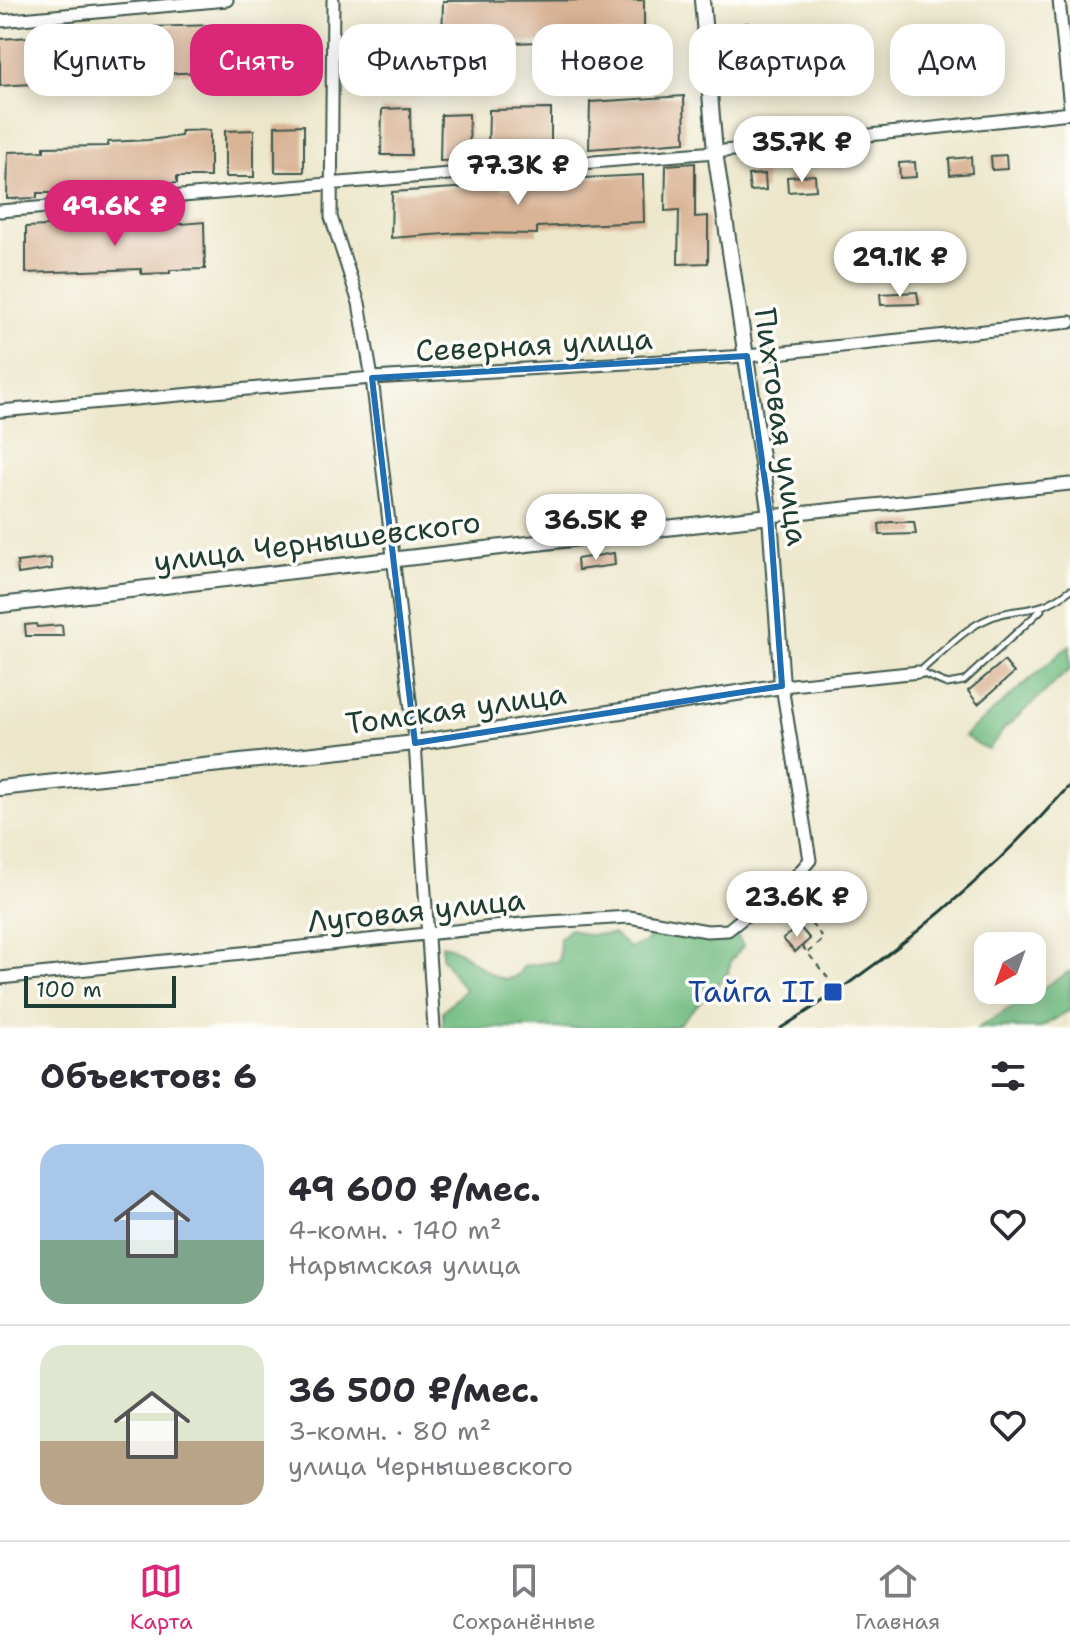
<!DOCTYPE html>
<html lang="ru">
<meta charset="utf-8">
<style>
body{margin:0;font-family:"Shantell Sans",sans-serif;background:#f7f7f7;color:#2b2b33;height:100vh;display:flex;flex-direction:column;font-size:30px;white-space:nowrap}
*{box-sizing:border-box;margin:0}
p{font-size:26px;color:#7c7c81}
.icon{flex:none;width:44px;height:44px;fill:none;stroke:currentColor;stroke-width:2;stroke-linecap:round;stroke-linejoin:round}
.map{position:relative;height:1028px;overflow:hidden}
.side{display:flex;flex-direction:column;background:#fff;flex:1}
.side>*{flex:none}
.hud{position:absolute;left:24px;top:24px;width:1022px;height:72px;display:flex;gap:16px}
.needle{width:52px;rotate:221deg}
.controls{position:absolute;left:974px;top:932px;display:grid;gap:16px}
.controls a{display:grid;place-items:center;width:72px;height:72px;border-radius:16px;background:#fff;box-shadow:0 4px 20px #0003;font-size:40px}
.scale{position:absolute;left:24px;bottom:20px;width:152px;box-sizing:border-box;padding-left:8px;border:4px solid #1f3d34;border-top:0;font-size:22px;line-height:28px;white-space:nowrap;color:#1f3d34;-webkit-text-stroke:6px #fdfcf7;paint-order:stroke}
.price{position:absolute;translate:-50% -68px;padding:0 18px;border-radius:28px;background:#fff;color:#222;font-size:26px;line-height:52px;filter:drop-shadow(0 2px 4px #0008)}
.price::after{content:'';position:absolute;left:50%;top:48px;width:24px;height:18px;margin-left:-12px;background:inherit;clip-path:polygon(0 0,100% 0,50% 100%)}
.price.active{background:#db2777;color:#fff}
ul{padding:0;list-style:none}
li{display:flex;align-items:center;gap:24px;height:200px;padding:0 40px}
li+li{border-top:2px solid #e1e1e2}
li span{display:grid;place-items:center;flex:none;width:224px;height:160px;border-radius:24px;color:#555}
li>.icon{margin-inline-start:auto}
span .icon{width:96px;height:96px;fill:#fffc;stroke-width:1}
li b{font-size:34px}
h2{display:flex;justify-content:space-between;align-items:center;height:96px;padding:0 40px;font-size:34px}
.pill{padding:0 28px;border-radius:24px;background:#fff;box-shadow:0 4px 20px #0003;font-size:28px;line-height:72px}
.pill.active{background:#db2777;color:#fff}
.dock{display:flex;justify-content:space-around;align-items:center;height:112px;border-top:2px solid #e1e1e2;background:#fff;font-size:22px;color:#7c7c81}
.dock a{display:grid;justify-items:center;gap:4px}
.dock .active{color:#db2777}
.map>svg:first-child{display:block}
.forest{fill:#75bd83;stroke:#4a7d5c;stroke-width:2}
.building{fill:#d9b395}
.lines{fill:none;stroke-linecap:round;stroke-linejoin:round}
.service-casing{stroke:#3e564b;stroke-width:9}
.minor-casing{stroke:#3e564b;stroke-width:15}
.tertiary-casing{stroke:#3e564b;stroke-width:18}
.path{stroke:#3e564b;stroke-width:2;stroke-dasharray:6 6;stroke-linecap:butt}
.service{stroke:#fff;stroke-width:5}
.minor{stroke:#fff;stroke-width:11}
.tertiary{stroke:#fff;stroke-width:14}
.rail{stroke:#1f3d34;stroke-width:3}
.marked{fill:none;stroke:#1f6fb2;stroke-width:6;stroke-linejoin:round}
.transit-dot{fill:#1a4fb4;stroke:#fdfcf7;stroke-width:3}
.labels{text-anchor:middle;stroke-width:7;stroke-linejoin:round;paint-order:stroke}
.street-label{font-size:30px;fill:#1f3d34;stroke:#fdfcf7}
.transit-label{font-size:30px;fill:#164399;stroke:#fdfcf7;text-anchor:end}
</style>
<div class="map">
<svg width="1070" height="1028" viewBox="0 0 1070 1028">
<rect width="100%" height="100%" fill="#fdfcf7"/>
<filter id="ink" filterUnits="userSpaceOnUse"><feTurbulence type="fractalNoise" baseFrequency=".0125" numOctaves="2"/><feDisplacementMap in="SourceGraphic" scale="16" xChannelSelector="R" yChannelSelector="G"/><feConvolveMatrix kernelMatrix="1 2 1 2 8 2 1 2 1" color-interpolation-filters="sRGB"/></filter>
<filter id="wash" filterUnits="userSpaceOnUse"><feTurbulence type="fractalNoise" baseFrequency=".006" numOctaves="4" result="noise"/><feDisplacementMap in="SourceGraphic" scale="32" xChannelSelector="R" yChannelSelector="G"/><feGaussianBlur stdDeviation="1.8" result="paint"/><feColorMatrix in="noise" values="0 0 0 0 0 0 0 0 0 0 0 0 0 0 0 0 0 1.4 0 .05"/><feComposite in="paint" operator="in"/></filter>
<g filter="url(#wash)">
<rect width="100%" height="100%" fill="#ece7cb"/>
<path class="forest" d="M1070,645V669L1005,728L988,750L964,736Z
M570,929L588,935L613,934L629,948L645,943L652,932L669,929L737,935L743,946L731,960L728,973L679,1024L668,1028H443V1011L465,990L442,958V945C467,946 504,1004 524,966L559,961L560,938Z
M1070,971V1010L1040,1028H978Z"/>
<g id="blocks">
<path class="building" d="M644,0V31L542,38V42L509,43V46L442,47L443,1Z
M748,23L750,37L734,38L732,25Z
M213,25L214,72L148,74V27Z
M108,32V79L0,86V39Z
M684,96L685,142L589,149L590,102Z
M410,108L411,155H381L382,109Z
M551,109V155L488,156L489,110Z
M469,114L470,160L440,161L441,115Z
M304,125V172H275V126Z
M210,130V177H177V183L106,188V193H37V198L7,199L8,152L44,151V147L108,146V142L148,140L181,136V131Z
M254,130V177H225V131Z
M1006,155L1007,169L992,170L991,156Z
M971,157L972,173L950,175L949,159Z
M915,162L916,177L900,178L899,163Z
M695,163V217L708,216V263L678,264L679,210L665,211L666,165Z
M765,174L766,190L750,191L748,175Z
M643,175L644,222L537,227V234L459,233L391,238L392,192L502,185V189L543,187V180Z
M815,175L816,190L788,192L787,177Z
M134,222V228L204,222L205,269L170,270V273L141,274V269L26,273V227Z
M917,292L919,304L881,305L880,294Z
M890,522H914L916,534L880,535L879,524Z
M614,553L615,565L578,570L577,559Z
M51,558L52,569L18,574L17,562Z
M36,624L37,627L62,625L63,636H26L25,625Z
M1004,661L1014,673L978,704L968,691Z
M799,926L810,939L795,952L783,939Z"/>
</g>
</g>
<g filter="url(#ink)">
<use href="#blocks" fill-opacity="0" stroke="#3e564b" stroke-width="2"/>
<g class="lines">
<g class="service-casing">
<path id="service" d="M1041,610L964,681L947,684L919,672C939,656 960,632 983,621C1016,604 1035,618 1070,590"/>
</g>
<g class="minor-casing">
<path id="minor" d="M333,0L331,217L359,303L372,378L415,743L434,1028
M1059,0L1070,108
M0,21L227,0
M0,211L715,152L1070,113
M0,411L372,378L747,356L1070,322
M770,516L1070,484
M0,978L532,923L629,917L707,931L728,930L797,875L810,860L782,686L919,672"/>
</g>
<g class="tertiary-casing">
<path id="tertiary" d="M0,605L770,516
M0,788L415,743L782,686L770,516L715,152L702,0"/>
</g>
<path class="path" d="M803,914L824,939L808,952
M802,946L828,978"/>
<use href="#service" class="service"/>
<use href="#minor" class="minor"/>
<use href="#tertiary" class="tertiary"/>
<path class="rail" d="M781,1028C888,962 987,879 1070,785"/>
</g>
</g>
<path class="marked" d="M747,356L770,516L782,686L415,743L372,378Z"/>
<rect class="transit-dot" x="823" y="982" width="20" height="20" rx="4"/>
<g class="labels">
<g class="street-label">
<text transform="translate(534 345) rotate(-3)" y="10">Северная улица</text>
<text transform="translate(781 427) rotate(82)" y="10">Пихтовая улица</text>
<text transform="translate(317 542) rotate(-7)" y="10">улица Чернышевского</text>
<text transform="translate(456 709) rotate(-8)" y="10">Томская улица</text>
<text transform="translate(416 911) rotate(-6)" y="10">Луговая улица</text>
</g>
<g class="transit-label">
<text x="815" y="1002">Тайга II</text>
</g>
</g>
</svg>
<div class="controls">
<a><svg class="needle" viewBox="-14 -14 28 28"><path d="M0-13l5 13h-10z" fill="#e53935"/><path d="M0 13l5-13h-10z" fill="#7c7c81"/></svg></a>
</div>
<div class="scale">100 m</div>
<b class="price" style="left:802px;top:184px">35.7K ₽</b>
<b class="price" style="left:518px;top:207px">77.3K ₽</b>
<b class="price active" style="left:115px;top:248px">49.6K ₽</b>
<b class="price" style="left:900px;top:299px">29.1K ₽</b>
<b class="price" style="left:596px;top:562px">36.5K ₽</b>
<b class="price" style="left:797px;top:939px">23.6K ₽</b>
<div class="hud">
<a class="pill">Купить</a>
<a class="pill active">Снять</a>
<a class="pill">Фильтры</a>
<a class="pill">Новое</a>
<a class="pill">Квартира</a>
<a class="pill">Дом</a>
</div>
</div>
<section class="side">
<h2>Объектов: 6<svg class="icon" aria-label="filters" viewBox="0 0 24 24"><path d="M4 7h16M4 17h16"/><circle cx="9" cy="7" r="2"/><circle cx="15" cy="17" r="2"/></svg></h2>
<ul>
<li><span style="background:linear-gradient(#a9c7e8 60%,#7fa58c 0)"><svg class="icon" aria-label="home" viewBox="0 0 24 24"><path d="M3 11l9-7 9 7M6 9v11h12V9"/></svg></span><div><b>49 600 ₽/мес.</b><p>4-комн. · 140 m²</p><p>Нарымская улица</p></div><svg class="icon" aria-label="heart" viewBox="0 0 24 24"><path d="M12 20l-8-8c-3-5 5-10 8-4 3-6 11-1 8 4z"/></svg></li>
<li><span style="background:linear-gradient(#dfe7d0 60%,#b9a48a 0)"><svg class="icon" aria-label="home" viewBox="0 0 24 24"><path d="M3 11l9-7 9 7M6 9v11h12V9"/></svg></span><div><b>36 500 ₽/мес.</b><p>3-комн. · 80 m²</p><p>улица Чернышевского</p></div><svg class="icon" aria-label="heart" viewBox="0 0 24 24"><path d="M12 20l-8-8c-3-5 5-10 8-4 3-6 11-1 8 4z"/></svg></li>
</ul>
</section>
<nav class="dock">
<a class="active"><svg class="icon" aria-label="map" viewBox="0 0 24 24"><path d="M3 6l6-2 6 2 6-2v14l-6 2-6-2-6 2zM9 4v14M15 6v14"/></svg>Карта</a>
<a><svg class="icon" aria-label="saved" viewBox="0 0 24 24"><path d="M7 4h10v16l-5-4-5 4z"/></svg>Сохранённые</a>
<a><svg class="icon" aria-label="home" viewBox="0 0 24 24"><path d="M3 11l9-7 9 7M6 9v11h12V9"/></svg>Главная</a>
</nav>
